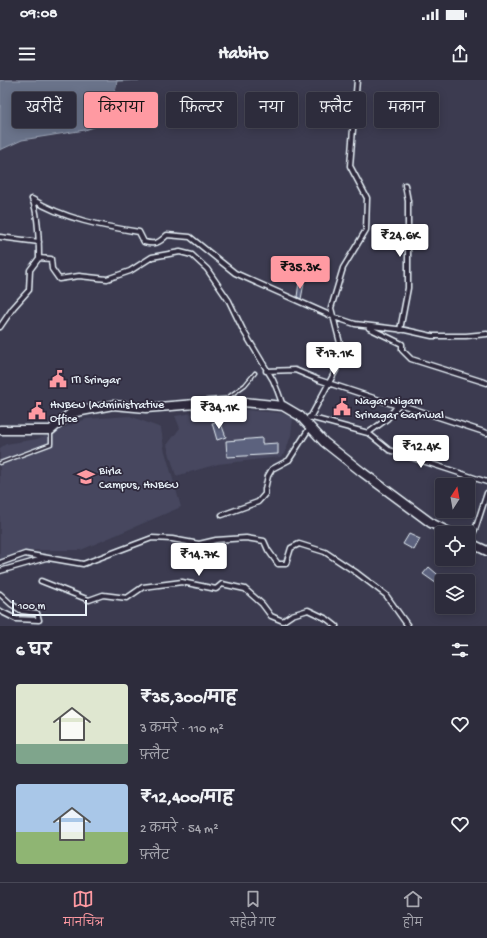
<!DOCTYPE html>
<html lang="hi">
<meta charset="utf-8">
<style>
body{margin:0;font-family:"Gochi Hand","Playpen Sans Deva",sans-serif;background:#353443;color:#f1f3f6;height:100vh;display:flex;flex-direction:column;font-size:15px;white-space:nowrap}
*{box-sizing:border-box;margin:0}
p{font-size:13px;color:#a7a7af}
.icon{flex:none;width:22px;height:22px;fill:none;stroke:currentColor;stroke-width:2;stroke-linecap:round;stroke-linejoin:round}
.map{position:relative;height:546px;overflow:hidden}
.details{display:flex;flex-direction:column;background:#2d2c3c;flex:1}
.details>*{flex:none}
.hud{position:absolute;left:12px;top:12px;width:463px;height:36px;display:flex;gap:8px}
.needle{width:26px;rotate:11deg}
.tools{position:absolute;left:435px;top:398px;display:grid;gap:8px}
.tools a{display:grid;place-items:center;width:40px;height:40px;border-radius:4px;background:#2d2c3c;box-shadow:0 2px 10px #0003,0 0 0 1px #484856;font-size:20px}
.scale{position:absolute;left:12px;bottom:10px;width:75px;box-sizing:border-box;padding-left:4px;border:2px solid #e8f1f8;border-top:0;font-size:11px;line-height:14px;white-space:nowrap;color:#e8f1f8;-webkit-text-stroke:3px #2f2a3d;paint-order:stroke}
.price{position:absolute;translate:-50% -34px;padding:0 9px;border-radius:4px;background:#fff;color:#222;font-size:13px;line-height:26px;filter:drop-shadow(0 1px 2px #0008)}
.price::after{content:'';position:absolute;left:50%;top:24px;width:12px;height:9px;margin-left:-6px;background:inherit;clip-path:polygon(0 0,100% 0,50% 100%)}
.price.current{background:#ff9aa2;color:#111}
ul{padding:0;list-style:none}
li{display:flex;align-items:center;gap:12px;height:100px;padding:0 16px}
li span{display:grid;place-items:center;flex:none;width:112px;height:80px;border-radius:4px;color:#555}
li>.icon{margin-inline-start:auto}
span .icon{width:48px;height:48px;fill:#fffc;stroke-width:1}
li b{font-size:17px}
h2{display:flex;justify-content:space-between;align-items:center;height:48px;padding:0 16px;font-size:17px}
.chip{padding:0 14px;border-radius:4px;background:#2d2c3c;box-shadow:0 2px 10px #0003,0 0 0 1px #484856;font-size:14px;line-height:36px}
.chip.current{background:#ff9aa2;color:#111}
.status{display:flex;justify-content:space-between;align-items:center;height:28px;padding:0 20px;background:#2d2c3c;direction:ltr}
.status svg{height:11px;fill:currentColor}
header{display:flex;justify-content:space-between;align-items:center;height:52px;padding:0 16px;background:#2d2c3c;font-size:18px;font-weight:700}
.tabs{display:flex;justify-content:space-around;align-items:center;height:56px;border-top:1px solid #484856;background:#2d2c3c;font-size:11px;color:#a7a7af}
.tabs a{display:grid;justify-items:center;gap:2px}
.tabs .current{color:#ff9aa2}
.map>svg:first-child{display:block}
.built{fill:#46475e}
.water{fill:#6a738a;stroke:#9ca5b6}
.building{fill:#5c627e;stroke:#e8f1f8}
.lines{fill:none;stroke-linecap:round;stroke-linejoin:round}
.lane-casing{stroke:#e8f1f8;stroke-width:5}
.street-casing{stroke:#e8f1f8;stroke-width:7}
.highway-casing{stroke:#e8f1f8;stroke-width:11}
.lane{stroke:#2f2a3d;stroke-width:2}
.street{stroke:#2f2a3d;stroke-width:4}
.highway{stroke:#2f2a3d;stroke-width:8}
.labels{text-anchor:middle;stroke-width:3.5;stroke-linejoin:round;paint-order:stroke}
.poi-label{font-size:12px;fill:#e8f1f8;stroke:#2f2a3d;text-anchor:start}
</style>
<div class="status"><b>09:08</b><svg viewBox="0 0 49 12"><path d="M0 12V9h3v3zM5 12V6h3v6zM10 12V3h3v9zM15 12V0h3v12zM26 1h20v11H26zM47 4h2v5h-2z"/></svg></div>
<header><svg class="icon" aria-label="menu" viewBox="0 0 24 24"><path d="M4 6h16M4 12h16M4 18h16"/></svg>Habito<svg class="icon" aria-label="share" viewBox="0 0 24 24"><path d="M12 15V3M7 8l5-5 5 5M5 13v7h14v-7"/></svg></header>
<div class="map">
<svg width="487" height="546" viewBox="0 0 487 546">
<rect width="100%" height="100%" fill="#3c3b50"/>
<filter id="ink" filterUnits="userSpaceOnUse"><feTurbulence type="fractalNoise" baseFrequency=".025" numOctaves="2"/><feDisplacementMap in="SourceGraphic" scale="8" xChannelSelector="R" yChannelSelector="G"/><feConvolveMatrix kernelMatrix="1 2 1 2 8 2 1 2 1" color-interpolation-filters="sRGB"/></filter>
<g filter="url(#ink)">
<path class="built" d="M223,328L281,333L293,338L291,355L285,374L280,377L271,378L218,384L176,396L167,365L180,348L175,336Z
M130,336L161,348L164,368L181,427L81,470H36L0,480V368L6,364L37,359L86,339Z"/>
<path class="water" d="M0,0H147L117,1L109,42L85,50L22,60L0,70Z"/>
<path class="building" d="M299,202L304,203L301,219L297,217Z
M220,341L226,357L217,360L212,343Z
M262,358V364L278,363V374L227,377L226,361Z
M409,454L420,459L414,470L403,464Z
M429,487L444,500L442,501L440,506L423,494Z"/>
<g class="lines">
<g class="lane-casing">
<path id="lane" d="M227,318L245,305L255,293
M0,383L51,364V351"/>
</g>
<g class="street-casing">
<path id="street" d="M0,157L39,162
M0,247L13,228L29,210L30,190L39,178
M369,248L402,264V270L411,279L487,303
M400,250L408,208V121L405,105
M266,291L295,290L319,300L398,326
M283,326L278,312L273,300L243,250L229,221L207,189L192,175L180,172L152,177L130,191L107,199L79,196L59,199L52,189L51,179L39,178C39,163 38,132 32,119C64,139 102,146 139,152L144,162C155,165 159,163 167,155L190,157L235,193L334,237L355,244L405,250L432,256H466L487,254
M309,337L368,353L389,370L487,402
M310,338L336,290L340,263L331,228L343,188L366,150L367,118L350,86L357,0
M368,353L387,339L399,324L487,353
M222,435L258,422L265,414V409L268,396L272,389L289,380L310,347
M469,462L476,447L487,413
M0,483L25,474L83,484L152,458L172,459L199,464L216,460L246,458L264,461L268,470L278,484H286L291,468L299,464L325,472L357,493L386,515L408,546
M0,491L46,478
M41,501L89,520L103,515L127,518L143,507L182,502L216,509L222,504L245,509L262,524L271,536L283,541L292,535L308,530L327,539L336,546
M0,514L11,524L22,531L37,533L39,540L16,539L0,531"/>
</g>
<g class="highway-casing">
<path id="highway" d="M0,350H51L71,333L113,325L146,328L233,321L283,326L300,336L324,362L362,392L431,443L451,453
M468,462L487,471"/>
</g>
<use href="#lane" class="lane"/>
<use href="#street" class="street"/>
<use href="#highway" class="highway"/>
</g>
</g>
<defs>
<g id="civic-bare" transform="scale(1.38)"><path d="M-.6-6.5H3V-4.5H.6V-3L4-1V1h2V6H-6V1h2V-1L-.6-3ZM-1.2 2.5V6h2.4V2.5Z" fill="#ff9aa2" stroke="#2f2a3d" stroke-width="2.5" paint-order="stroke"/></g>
<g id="university-bare" transform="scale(1.38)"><path d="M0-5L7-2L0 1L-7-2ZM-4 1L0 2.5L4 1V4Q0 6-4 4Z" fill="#ff9aa2" stroke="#2f2a3d" stroke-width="2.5" paint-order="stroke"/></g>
</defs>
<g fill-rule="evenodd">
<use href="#civic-bare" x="58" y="299"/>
<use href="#civic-bare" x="342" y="327"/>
<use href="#civic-bare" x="37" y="331"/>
<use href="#university-bare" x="86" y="397"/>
</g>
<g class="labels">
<g class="poi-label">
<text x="71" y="303">ITI Sringar</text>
<text x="355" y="324">Nagar Nigam<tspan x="355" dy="14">Srinagar Garhwal</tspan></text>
<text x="50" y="328">HNBGU (Administrative<tspan x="50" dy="14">Office</tspan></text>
<text x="99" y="394">Birla<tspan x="99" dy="14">Campus, HNBGU</tspan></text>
</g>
</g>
</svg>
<div class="tools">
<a><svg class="needle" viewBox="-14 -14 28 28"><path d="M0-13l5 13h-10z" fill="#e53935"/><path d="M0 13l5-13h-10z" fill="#a7a7af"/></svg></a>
<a><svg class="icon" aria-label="locate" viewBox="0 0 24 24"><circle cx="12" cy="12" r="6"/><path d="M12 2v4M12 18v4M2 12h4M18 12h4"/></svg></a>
<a><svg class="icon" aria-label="layers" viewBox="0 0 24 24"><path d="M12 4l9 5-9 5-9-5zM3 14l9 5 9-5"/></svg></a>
</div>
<div class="scale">100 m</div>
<b class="price" style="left:400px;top:178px">₹24.6K</b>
<b class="price current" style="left:300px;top:210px">₹35.3K</b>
<b class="price" style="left:334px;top:296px">₹17.1K</b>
<b class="price" style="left:219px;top:350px">₹34.1K</b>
<b class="price" style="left:421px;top:389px">₹12.4K</b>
<b class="price" style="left:199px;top:497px">₹14.7K</b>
<div class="hud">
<a class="chip">खरीदें</a>
<a class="chip current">किराया</a>
<a class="chip">फ़िल्टर</a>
<a class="chip">नया</a>
<a class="chip">फ़्लैट</a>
<a class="chip">मकान</a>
</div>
</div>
<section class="details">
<h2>6 घर<svg class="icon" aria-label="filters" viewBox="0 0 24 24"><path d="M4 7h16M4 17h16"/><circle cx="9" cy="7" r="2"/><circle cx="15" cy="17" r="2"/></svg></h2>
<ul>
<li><span style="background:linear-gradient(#dfe7d0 75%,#7fa58c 0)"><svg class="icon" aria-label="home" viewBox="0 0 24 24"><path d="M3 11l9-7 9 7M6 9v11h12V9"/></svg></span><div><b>₹35,300/माह</b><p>3 कमरे · 110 m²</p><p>फ़्लैट</p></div><svg class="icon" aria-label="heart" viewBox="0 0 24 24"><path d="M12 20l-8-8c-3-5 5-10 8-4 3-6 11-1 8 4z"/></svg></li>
<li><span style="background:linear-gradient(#a9c7e8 60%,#8fb573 0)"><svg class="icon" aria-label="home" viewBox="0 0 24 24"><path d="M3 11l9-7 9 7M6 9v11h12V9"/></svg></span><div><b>₹12,400/माह</b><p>2 कमरे · 54 m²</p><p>फ़्लैट</p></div><svg class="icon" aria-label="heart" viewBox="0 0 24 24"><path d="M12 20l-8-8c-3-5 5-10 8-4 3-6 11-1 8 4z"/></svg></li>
</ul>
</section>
<nav class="tabs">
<a class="current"><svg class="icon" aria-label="map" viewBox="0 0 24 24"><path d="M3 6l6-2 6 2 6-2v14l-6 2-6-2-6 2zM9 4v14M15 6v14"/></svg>मानचित्र</a>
<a><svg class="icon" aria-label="saved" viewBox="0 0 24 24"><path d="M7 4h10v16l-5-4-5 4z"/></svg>सहेजे गए</a>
<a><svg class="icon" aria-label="home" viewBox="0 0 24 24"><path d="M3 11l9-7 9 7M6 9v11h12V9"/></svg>होम</a>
</nav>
